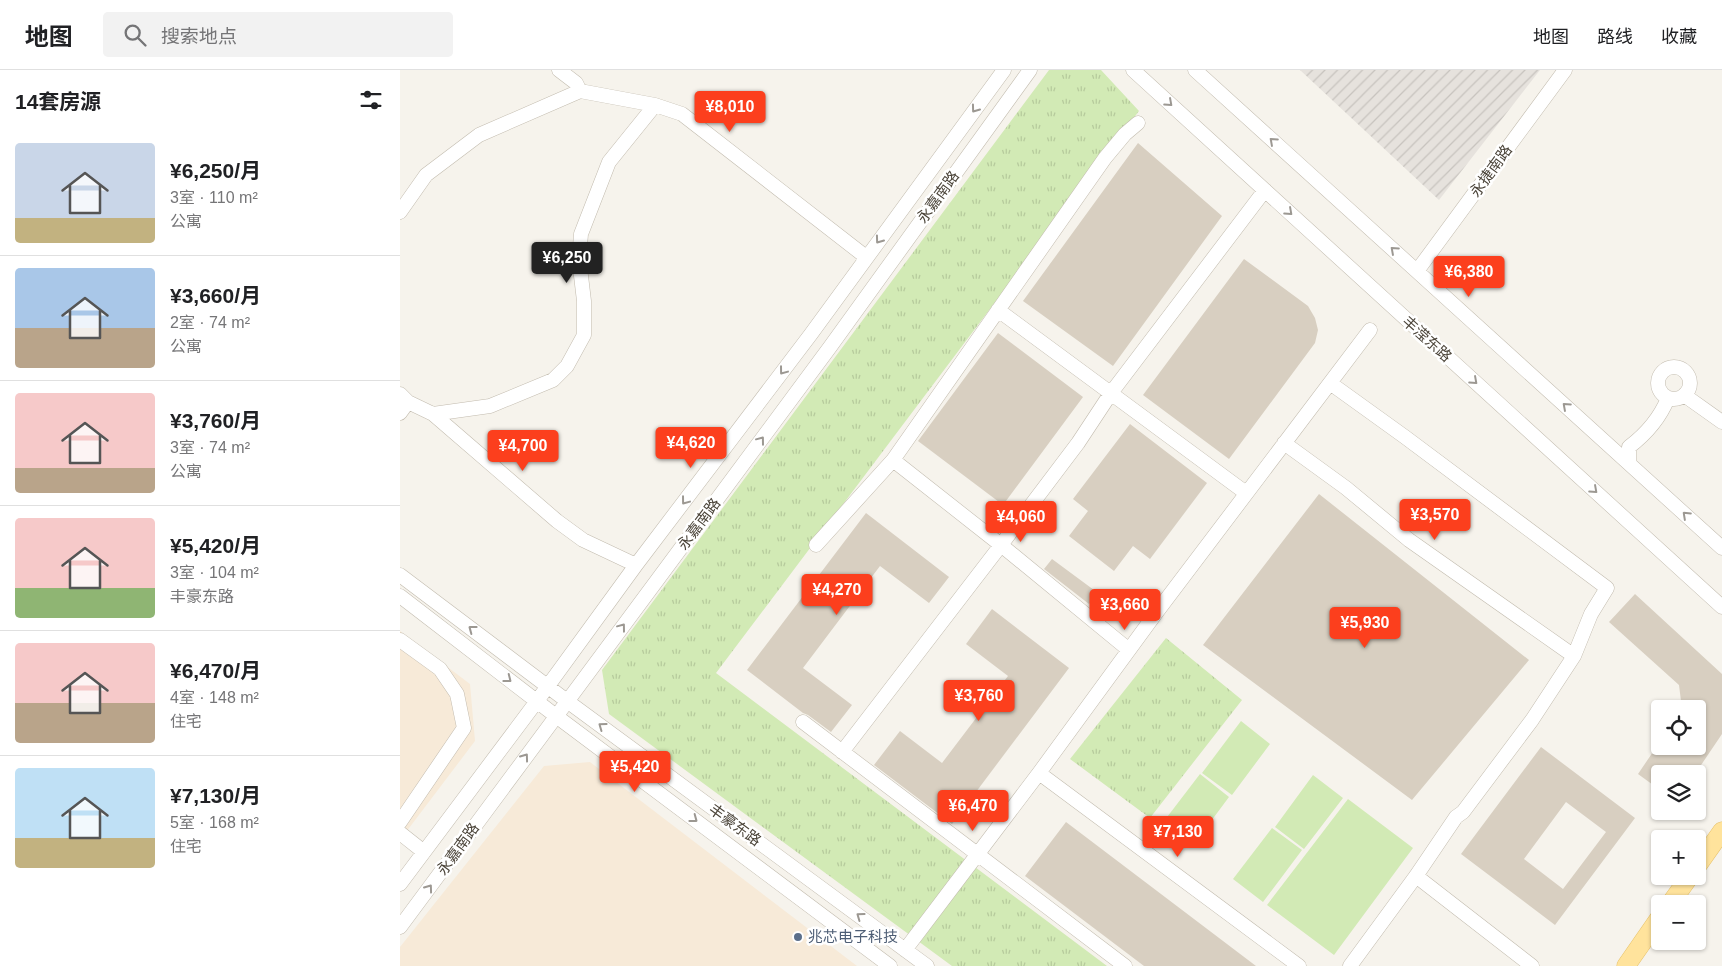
<!DOCTYPE html>
<html lang="zh">
<meta charset="utf-8">
<style>
body{margin:0;font-family:Helvetica,"Noto Sans SC",sans-serif;background:#f2f2f2;color:#202124;height:100vh;display:flex;flex-direction:column;font-size:19px;white-space:nowrap}
*{box-sizing:border-box;margin:0}
p{font-size:16px;color:#757577}
.icon{flex:none;width:28px;height:28px;fill:none;stroke:currentColor;stroke-width:2;stroke-linecap:round;stroke-linejoin:round}
.map{position:relative;flex:1;overflow:hidden}
.side{display:flex;flex-direction:column;background:#fff;width:400px}
.side>*{flex:none}
.fabs{position:absolute;left:1251px;top:630px;display:grid;gap:10px}
.fabs a{display:grid;place-items:center;width:55px;height:55px;border-radius:5px;background:#fff;box-shadow:0 1px 4px #0004;font-size:25px}
.price{position:absolute;translate:-50% -42px;padding:0 11px;border-radius:5px;background:#fc3f1d;color:#fff;font-size:16px;line-height:32px;filter:drop-shadow(0 1px 2px #0008)}
.price::after{content:'';position:absolute;left:50%;top:30px;width:15px;height:11px;margin-left:-8px;background:inherit;clip-path:polygon(0 0,100% 0,50% 100%)}
.price.current{background:#222;color:#fff}
ul{padding:0;list-style:none}
li{display:flex;align-items:center;gap:15px;height:125px;padding:0 15px}
li+li{border-top:1px solid #e0e0e0}
li span{display:grid;place-items:center;flex:none;width:140px;height:100px;border-radius:5px;color:#555}
li>.icon{margin-inline-start:auto}
span .icon{width:60px;height:60px;fill:#fffc;stroke-width:1}
li b{font-size:21px}
h2{display:flex;justify-content:space-between;align-items:center;height:60px;padding:0 15px;font-size:21px}
header{display:flex;align-items:center;gap:30px;box-sizing:border-box;height:70px;padding:0 25px;background:#fff;border-bottom:1px solid #e0e0e0}
header strong{font-size:24px}
nav{display:flex;gap:28px;margin-inline-start:auto;font-size:18px}
.search{width:350px;height:45px;background:#f2f2f2;display:flex;align-items:center;gap:12px;box-sizing:border-box;padding:0 18px;border-radius:5px;color:#757577;font-size:19px}
main{display:flex;flex:1;min-height:0}
.map>svg:first-child{display:block}
.commercial{fill:#f7ead8}
.industrial{fill:url(#industrial-furrows)}
.park{fill:url(#park-tufts)}
.pitch{fill:#d2eab5}
.building{fill:#d8cfc1;fill-rule:evenodd}
.lines{fill:none;stroke-linecap:round;stroke-linejoin:round}
.minor-casing{stroke:#c2bbae;stroke-width:15}
.major-casing{stroke:#e6c16a;stroke-width:19}
.minor{stroke:#fff;stroke-width:14}
.major{stroke:#ffe39c;stroke-width:18}
.oneway{stroke:#9c9892}
.service-dot{fill:#5c6f8a;stroke:#fff;stroke-width:2}
.labels{text-anchor:middle;stroke-width:5;stroke-linejoin:round;paint-order:stroke}
.street-label{font-size:15px;fill:#4b4439;stroke:#fff}
.service-label{font-size:15px;fill:#4e5e75;stroke:#fff;text-anchor:start}
</style>
<header>
<strong>地图</strong>
<div class="search"><svg class="icon" aria-label="search" viewBox="0 0 24 24"><circle cx="10" cy="10" r="6"/><path d="M15 15l6 6"/></svg>搜索地点</div>
<nav><a>地图</a><a>路线</a><a>收藏</a></nav>
</header>
<main>
<section class="side">
<h2>14套房源<svg class="icon" aria-label="filters" viewBox="0 0 24 24"><path d="M4 7h16M4 17h16"/><circle cx="9" cy="7" r="2"/><circle cx="15" cy="17" r="2"/></svg></h2>
<ul>
<li><span style="background:linear-gradient(#c9d6e8 75%,#c2b280 0)"><svg class="icon" aria-label="home" viewBox="0 0 24 24"><path d="M3 11l9-7 9 7M6 9v11h12V9"/></svg></span><div><b>¥6,250/月</b><p>3室 · 110 m²</p><p>公寓</p></div></li>
<li><span style="background:linear-gradient(#a9c7e8 60%,#b9a48a 0)"><svg class="icon" aria-label="home" viewBox="0 0 24 24"><path d="M3 11l9-7 9 7M6 9v11h12V9"/></svg></span><div><b>¥3,660/月</b><p>2室 · 74 m²</p><p>公寓</p></div></li>
<li><span style="background:linear-gradient(#f6c9c9 75%,#b9a48a 0)"><svg class="icon" aria-label="home" viewBox="0 0 24 24"><path d="M3 11l9-7 9 7M6 9v11h12V9"/></svg></span><div><b>¥3,760/月</b><p>3室 · 74 m²</p><p>公寓</p></div></li>
<li><span style="background:linear-gradient(#f6c9c9 70%,#8fb573 0)"><svg class="icon" aria-label="home" viewBox="0 0 24 24"><path d="M3 11l9-7 9 7M6 9v11h12V9"/></svg></span><div><b>¥5,420/月</b><p>3室 · 104 m²</p><p>丰豪东路</p></div></li>
<li><span style="background:linear-gradient(#f6c9c9 60%,#b9a48a 0)"><svg class="icon" aria-label="home" viewBox="0 0 24 24"><path d="M3 11l9-7 9 7M6 9v11h12V9"/></svg></span><div><b>¥6,470/月</b><p>4室 · 148 m²</p><p>住宅</p></div></li>
<li><span style="background:linear-gradient(#bfe0f5 70%,#c2b280 0)"><svg class="icon" aria-label="home" viewBox="0 0 24 24"><path d="M3 11l9-7 9 7M6 9v11h12V9"/></svg></span><div><b>¥7,130/月</b><p>5室 · 168 m²</p><p>住宅</p></div></li>
</ul>
</section>
<div class="map">
<svg width="1322" height="896" viewBox="0 0 1322 896">
<defs>
<pattern id="industrial-furrows" width="10" height="10" patternUnits="userSpaceOnUse" patternTransform="scale(1.25)"><rect width="10" height="10" fill="#e6e2dd"/><path d="M-1 1l2-2M0 10L10 0M9 11l2-2" fill="none" stroke="#c7c3be"/></pattern>
<pattern id="park-tufts" width="24" height="20" patternUnits="userSpaceOnUse" patternTransform="scale(1.25)"><rect width="24" height="20" fill="#d2eab5"/><path d="M3 7l-1-3M5 7V3M7 7l1-3M15 17l-1-3M17 17v-4M19 17l1-3" fill="none" stroke="#b6ca9c"/></pattern>
</defs>
<rect width="100%" height="100%" fill="#f6f3ec"/>
<path class="commercial" d="M0,561L70,614L75,671L0,770Z
M190,692L457,896H0V877L144,696Z"/>
<path class="industrial" d="M900,0H1140L1039,130Z"/>
<path class="park" d="M649,0H701L739,41L316,603L707,896H552L209,644L202,600Z
M766,568L842,630L750,748L670,689Z"/>
<path class="pitch" d="M841,651L870,674L832,725L802,703Z
M800,704L829,727L791,778L761,755Z
M913,705L943,728L904,779L875,757Z
M948,729L1013,778L934,885L867,835Z
M872,758L902,780L863,832L833,809Z"/>
<path class="building" d="M738,73L822,146L713,296L623,231Z
M844,189L908,236L915,248L918,260L915,273L829,389L743,325Z
M598,263L683,327L603,435L518,371Z
M730,354L807,413L750,489L733,476L714,501L669,466L688,441L673,429Z
M919,424L1129,590L1012,730L803,575Z
M466,443L549,507L529,533L480,496L403,598L452,635L431,662L408,645L403,643L347,600Z
M652,489L698,523L689,534L644,499Z
M1235,524L1322,604V664L1295,704H1260V720L1238,704L1257,676H1298V639H1282L1279,615L1209,552Z
M592,539L669,598L552,754L474,695L500,661L542,693L608,606L566,574Z
M1141,677L1235,748L1155,855L1061,784ZM1166,732L1206,762L1163,819L1124,789Z
M666,752L856,896H744L625,806Z"/>
<g class="lines">
<g class="minor-casing">
<path id="minor" d="M159,0L176,13L180,21L255,35L282,44L466,187
M733,0L1322,537
M795,0L1322,478
M0,142L26,105L79,65L180,21
M1017,201L1165,0
M598,240L846,423
M1258 313a16 16 0 1 1 32 0a16 16 0 1 1-32 0Z
M930,313L1005,367L1207,518L1191,544L1174,586L1132,650L1063,742L1056,747L1016,806L950,896
M0,324L8,332L33,344L157,451L183,470L236,495
M1284,325L1322,352
M0,343L8,332
M33,344L90,336L153,310L167,296L184,265V231L179,189L181,164L209,92L255,35
M884,373L946,418L1009,470L1174,586
M493,390L601,475L729,580
M1229,392V377C1246,364 1260,348 1268,328
M416,475L493,390L705,88L725,64L738,53
M0,505L167,631L527,896
M0,526L156,646L490,896
M0,570L40,599L57,624L64,658L0,752
M403,652L725,896
M442,682L601,475L678,373L711,323L865,120
M639,703L899,896
M0,763L24,782
M1016,806L1132,896
M0,814L137,631L236,495L411,264L604,0
M0,857L430,277L630,0
M505,880L639,703L756,543L970,260"/>
</g>
<g class="major-casing">
<path id="major" d="M1298,795L1322,761
M1270,834L1290,806
M1226,896L1260,847"/>
</g>
<use href="#minor" class="minor"/>
<use href="#major" class="major"/>
</g>
<defs><path id="oneway-chevron" d="M-2-3.5L2.5 0L-2 3.5" fill="none" stroke-width="1.6" stroke-linecap="round" stroke-linejoin="round" transform="scale(1.25)"/></defs>
<g class="oneway">
<use href="#oneway-chevron" transform="translate(769 33) rotate(42)"/>
<use href="#oneway-chevron" transform="translate(575 39) rotate(126)"/>
<use href="#oneway-chevron" transform="translate(873 71) rotate(-138)"/>
<use href="#oneway-chevron" transform="translate(889 142) rotate(42)"/>
<use href="#oneway-chevron" transform="translate(479 170) rotate(126)"/>
<use href="#oneway-chevron" transform="translate(994 180) rotate(-138)"/>
<use href="#oneway-chevron" transform="translate(383 301) rotate(127)"/>
<use href="#oneway-chevron" transform="translate(1074 311) rotate(42)"/>
<use href="#oneway-chevron" transform="translate(1166 336) rotate(-138)"/>
<use href="#oneway-chevron" transform="translate(361 370) rotate(-53)"/>
<use href="#oneway-chevron" transform="translate(1194 420) rotate(42)"/>
<use href="#oneway-chevron" transform="translate(285 431) rotate(127)"/>
<use href="#oneway-chevron" transform="translate(1286 445) rotate(-137)"/>
<use href="#oneway-chevron" transform="translate(222 557) rotate(-53)"/>
<use href="#oneway-chevron" transform="translate(72 559) rotate(-143)"/>
<use href="#oneway-chevron" transform="translate(108 609) rotate(38)"/>
<use href="#oneway-chevron" transform="translate(202 656) rotate(-144)"/>
<use href="#oneway-chevron" transform="translate(125 687) rotate(-54)"/>
<use href="#oneway-chevron" transform="translate(294 749) rotate(37)"/>
<use href="#oneway-chevron" transform="translate(29 818) rotate(-54)"/>
<use href="#oneway-chevron" transform="translate(460 846) rotate(-144)"/>
</g>
<circle class="service-dot" cx="398" cy="867" r="5"/>
<g class="labels">
<g class="street-label">
<text transform="translate(1091 101) rotate(-54)" y="5">永捷南路</text>
<text transform="translate(538 127) rotate(-54)" y="5">永嘉南路</text>
<text transform="translate(1027 269) rotate(42)" y="5">丰滢东路</text>
<text transform="translate(299 454) rotate(-53)" y="5">永嘉南路</text>
<text transform="translate(335 755) rotate(36)" y="5">丰豪东路</text>
<text transform="translate(58 779) rotate(-54)" y="5">永嘉南路</text>
</g>
<g class="service-label">
<text x="408" y="872">兆芯电子科技</text>
</g>
</g>
</svg>
<div class="fabs">
<a><svg class="icon" aria-label="locate" viewBox="0 0 24 24"><circle cx="12" cy="12" r="6"/><path d="M12 2v4M12 18v4M2 12h4M18 12h4"/></svg></a>
<a><svg class="icon" aria-label="layers" viewBox="0 0 24 24"><path d="M12 4l9 5-9 5-9-5zM3 14l9 5 9-5"/></svg></a>
<a>+</a>
<a>−</a>
</div>
<b class="price" style="left:330px;top:63px">¥8,010</b>
<b class="price current" style="left:167px;top:214px">¥6,250</b>
<b class="price" style="left:1069px;top:228px">¥6,380</b>
<b class="price" style="left:291px;top:399px">¥4,620</b>
<b class="price" style="left:123px;top:402px">¥4,700</b>
<b class="price" style="left:1035px;top:471px">¥3,570</b>
<b class="price" style="left:621px;top:473px">¥4,060</b>
<b class="price" style="left:437px;top:546px">¥4,270</b>
<b class="price" style="left:725px;top:561px">¥3,660</b>
<b class="price" style="left:965px;top:579px">¥5,930</b>
<b class="price" style="left:579px;top:652px">¥3,760</b>
<b class="price" style="left:235px;top:723px">¥5,420</b>
<b class="price" style="left:573px;top:762px">¥6,470</b>
<b class="price" style="left:778px;top:788px">¥7,130</b>
</div>
</main>
